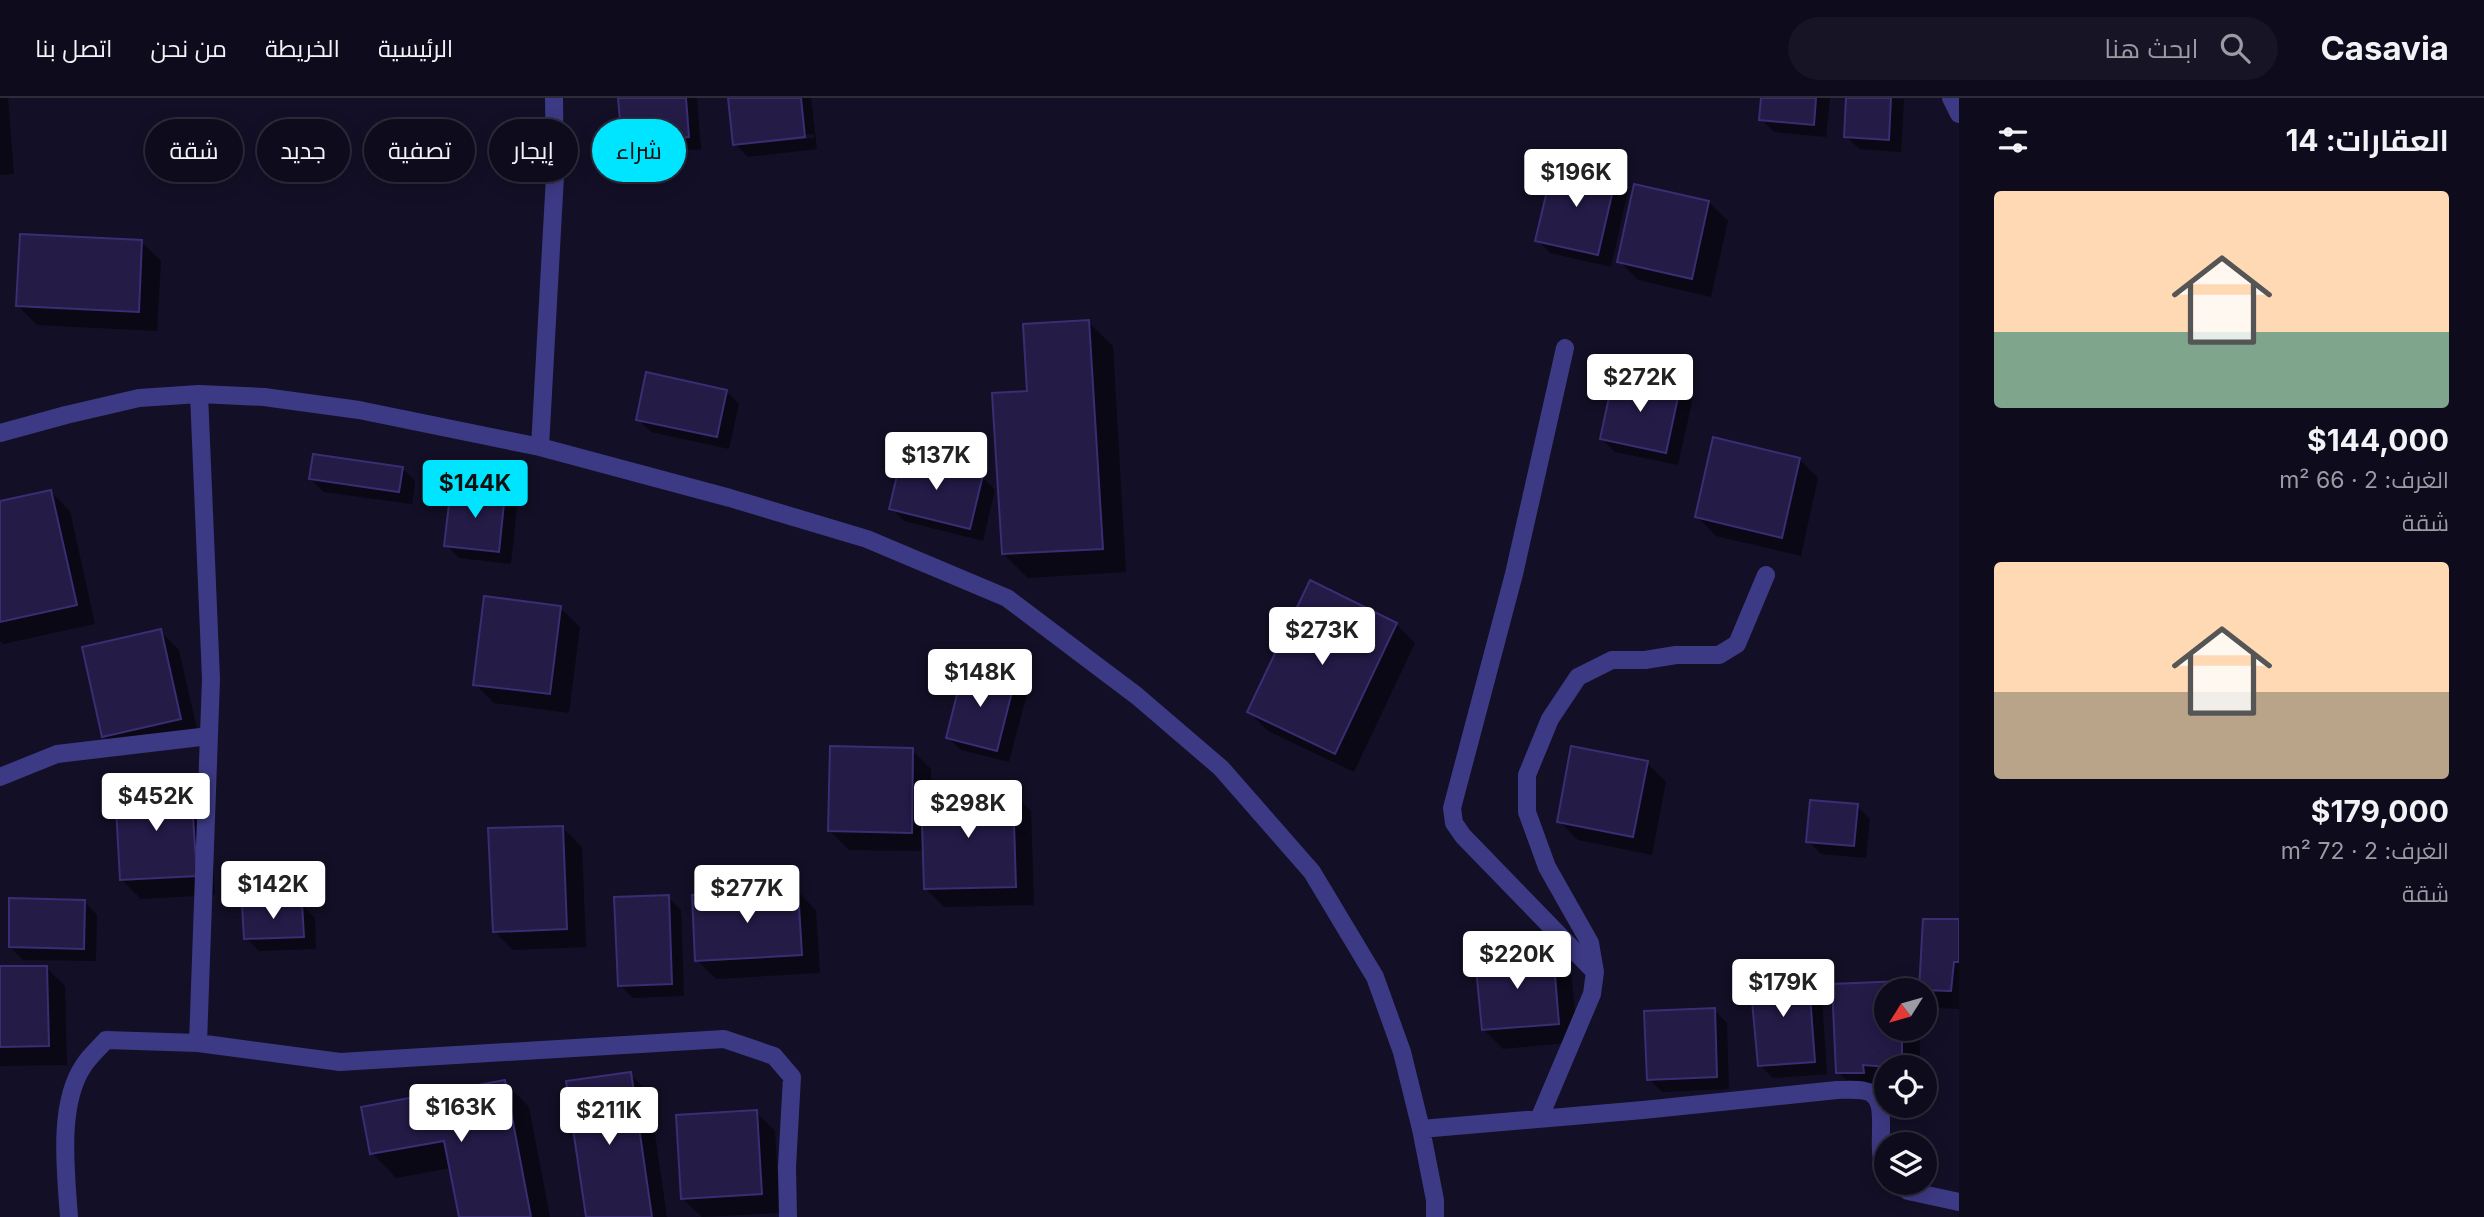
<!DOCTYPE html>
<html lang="ar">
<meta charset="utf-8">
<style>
body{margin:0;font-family:Inter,Cairo,sans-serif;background:#171425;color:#f1f3f6;direction:rtl;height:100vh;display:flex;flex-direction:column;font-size:26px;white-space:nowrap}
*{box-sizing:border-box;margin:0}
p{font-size:23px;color:#9b9ba3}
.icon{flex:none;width:38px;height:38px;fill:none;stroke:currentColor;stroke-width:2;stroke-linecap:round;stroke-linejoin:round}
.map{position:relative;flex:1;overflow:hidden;direction:ltr}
.sheet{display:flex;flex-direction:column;background:#0e0b1c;width:525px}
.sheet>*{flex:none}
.hud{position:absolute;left:21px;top:21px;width:665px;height:63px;direction:rtl;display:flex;gap:14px}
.needle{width:46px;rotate:233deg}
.controls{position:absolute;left:1874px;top:880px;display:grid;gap:14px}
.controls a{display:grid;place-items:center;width:63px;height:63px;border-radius:50%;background:#0e0b1c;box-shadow:0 4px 18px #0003,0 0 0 2px #2e2b3b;font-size:35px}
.price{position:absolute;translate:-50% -60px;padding:0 16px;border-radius:7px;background:#fff;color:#222;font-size:23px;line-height:46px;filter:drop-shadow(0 2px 4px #0008)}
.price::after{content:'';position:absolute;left:50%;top:42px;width:21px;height:16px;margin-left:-10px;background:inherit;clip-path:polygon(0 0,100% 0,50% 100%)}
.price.current{background:#00e5ff;color:#111}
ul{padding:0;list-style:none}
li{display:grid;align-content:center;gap:14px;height:371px;padding:0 35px}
li span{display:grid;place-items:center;height:217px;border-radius:7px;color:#555}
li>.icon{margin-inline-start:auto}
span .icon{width:126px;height:126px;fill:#fffc;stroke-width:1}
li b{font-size:30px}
h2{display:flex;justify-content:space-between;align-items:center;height:84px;padding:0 35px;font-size:30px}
.chip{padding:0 24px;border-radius:32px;background:#0e0b1c;box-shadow:0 4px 18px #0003,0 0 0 2px #2e2b3b;font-size:24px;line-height:63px}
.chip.current{background:#00e5ff;color:#111}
header{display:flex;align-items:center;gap:42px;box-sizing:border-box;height:98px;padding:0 35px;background:#0e0b1c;border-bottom:2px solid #2e2b3b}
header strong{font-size:33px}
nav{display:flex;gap:38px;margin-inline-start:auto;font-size:24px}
.search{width:490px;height:63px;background:#171425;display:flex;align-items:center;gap:18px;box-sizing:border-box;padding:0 24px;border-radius:38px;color:#9b9ba3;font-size:26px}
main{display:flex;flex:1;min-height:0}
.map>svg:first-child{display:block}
.shadow{fill:#0007;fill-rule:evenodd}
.building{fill:#241b47;stroke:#3b2d73;stroke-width:2}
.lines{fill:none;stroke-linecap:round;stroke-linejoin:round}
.minor{stroke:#3d3a85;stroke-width:18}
</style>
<header>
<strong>Casavia</strong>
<div class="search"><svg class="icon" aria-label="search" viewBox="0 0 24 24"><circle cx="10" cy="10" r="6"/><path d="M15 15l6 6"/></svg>ابحث هنا</div>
<nav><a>الرئيسية</a><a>الخريطة</a><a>من نحن</a><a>اتصل بنا</a></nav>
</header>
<main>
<section class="sheet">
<h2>العقارات: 14<svg class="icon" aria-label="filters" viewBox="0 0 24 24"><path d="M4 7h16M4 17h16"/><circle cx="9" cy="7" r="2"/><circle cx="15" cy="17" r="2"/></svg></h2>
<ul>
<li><span style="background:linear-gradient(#ffd9b3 65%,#7fa58c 0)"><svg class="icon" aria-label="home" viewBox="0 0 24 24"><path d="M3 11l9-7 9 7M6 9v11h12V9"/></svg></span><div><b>$144,000</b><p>الغرف: 2 · 66 m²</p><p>شقة</p></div></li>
<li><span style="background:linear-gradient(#ffd9b3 60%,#b9a48a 0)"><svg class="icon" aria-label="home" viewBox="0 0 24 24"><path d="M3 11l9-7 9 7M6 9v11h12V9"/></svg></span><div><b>$179,000</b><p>الغرف: 2 · 72 m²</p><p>شقة</p></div></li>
</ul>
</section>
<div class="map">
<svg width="1959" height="1119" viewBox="0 0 1959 1119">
<rect width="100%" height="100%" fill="#130f26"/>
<path class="shadow" d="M0,0H8L14,76L0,77Z
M620,0H697L701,51L636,57L624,44Z
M730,0H811L817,51L748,59L735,46ZM814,36V40L744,47V44Z
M1763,0H1830L1826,39L1774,34L1761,21Z
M1848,0L1904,1L1901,54L1859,51L1846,38Z
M1615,80L1628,93L1611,169L1550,155L1537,142Z
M1709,104L1728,123L1711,199L1638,182L1619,163Z
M141,144L161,163L157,233L37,227L18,208Z
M1088,224L1113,248L1126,474L1028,480L1004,456Z
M1679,291L1692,304L1678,367L1615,354L1602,341Z
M726,293L739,306L729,351L651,334L638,321Z
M1799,361L1818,380L1801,458L1716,438L1697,419Z
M402,370L415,383L412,406L323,394L311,381Z
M982,379L995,392L983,443L904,423L891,410Z
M51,394L70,413L95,526L3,546L0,543V405Z
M504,396L517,409L511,466L459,460L446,447Z
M560,510L580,529L569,615L494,605L475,586Z
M1396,526L1415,545L1354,674L1268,633L1249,614Z
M160,533L179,552L199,640L123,657L104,638Z
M1014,583L1027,596L1009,664L961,652L948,640Z
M912,652L931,671V696L1012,694L1031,713L1034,807L944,809L925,790L924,753L849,752L830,733Z
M1647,665L1666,684L1652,757L1578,742L1559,723Z
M191,689L210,708L215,797L141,801L122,782Z
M1857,708L1870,721L1866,760L1821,756L1808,743Z
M563,730L582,749L586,849L513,852L494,833Z
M797,793L816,812L820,875L716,881L697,862Z
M668,799L681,812L684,898L633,900L620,887Z
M85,804L97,817L96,863L23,862L10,849Z
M302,807L315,820L316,851L259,853L246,840Z
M1959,822V911L1940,910L1925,895V892L1921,891Z
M1552,855L1571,874L1578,944L1503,951L1484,932Z
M46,869L65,888L67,967L0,968V870Z
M1808,873L1821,886L1827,976L1773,980L1760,967Z
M1901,885L1908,892H1886V931H1920V970H1886V986L1880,985L1882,993H1857L1838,974L1834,887Z
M1714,912L1727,925L1729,991L1662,994L1649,981Z
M630,976L649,995L667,1119H587Z
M505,984L529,1009L550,1119H461L451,1070L396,1080L372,1055Z
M756,1014L775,1033L780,1115L702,1119L682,1100Z"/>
<path class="building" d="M618,0H686L689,39L622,45Z
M728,0H801L805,39L733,47Z
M1761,0H1816L1814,27L1759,22Z
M1846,0H1891L1889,42L1844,39Z
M1554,64L1616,79L1598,157L1535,143Z
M1634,86L1709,103L1692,181L1617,164Z
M20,136L142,142L139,214L16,208Z
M1089,222L1103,451L1002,456L992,295L1027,293L1023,226Z
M646,274L727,292L717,339L636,322Z
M1614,276L1680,290L1666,355L1600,341Z
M1713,339L1800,360L1782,440L1695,419Z
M313,356L403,369L399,394L309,381Z
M902,357L983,377L970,431L889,411Z
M451,389L505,395L499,454L444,448Z
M51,392L77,507L0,524V403Z
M1310,482L1397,525L1335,656L1247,614Z
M484,498L561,508L550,596L473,587Z
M161,531L181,621L102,639L82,549Z
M964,569L1015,582L997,653L946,640Z
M830,648L913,650L912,735L828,733Z
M1571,648L1648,663L1633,739L1557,724Z
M191,688L197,778L120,782L115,691Z
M1013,693L1016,789L924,791L921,694Z
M1810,702L1858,706L1854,748L1806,744Z
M563,728L567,831L493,834L488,730Z
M798,791L802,857L695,863L692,797Z
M669,797L672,886L618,888L614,799Z
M9,800L85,802L84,851L9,849Z
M302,805L304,839L244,841L242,807Z
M1923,821H1959V864H1954L1951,893L1919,892Z
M1553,853L1559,926L1482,932L1475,860Z
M0,868H47L49,948L0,949Z
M1808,871L1815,964L1758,968L1750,881Z
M1902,883V892H1886V931H1902V970L1863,967L1864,975H1836L1832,886Z
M1715,910L1717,979L1647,982L1644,913Z
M631,974L652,1119H586L566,983Z
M505,982L531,1119H459L444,1043L370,1056L361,1009Z
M757,1012L762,1096L681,1101L676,1017Z"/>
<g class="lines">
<path class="minor" d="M1951,0L1959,16
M1565,250L1514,476L1452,710L1454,725L1463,738L1595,874
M0,335L66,317L139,300L199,296L264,299L359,312L540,349L730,400L867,441L1007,500L1137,598L1221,670L1312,774L1375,879L1402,954L1421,1031L1435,1102V1119
M540,349L555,78L554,0
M0,679L57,656L209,638
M198,945L211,581L199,296
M1539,1021L1592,896L1595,874L1590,845L1547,769L1527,714V677L1550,621L1578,579L1612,562H1645L1676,557H1719L1737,546L1766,477
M1421,1031L1643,1012L1837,992C1846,992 1856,991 1865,993C1894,998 1872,1049 1886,1073
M1897,1085L1908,1093L1959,1104
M69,1119C66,1075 57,1006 84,967C90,958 99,950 106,942L198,945L340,964L724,941L774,958L792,979L787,1069L788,1119"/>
</g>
</svg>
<div class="controls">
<a><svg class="needle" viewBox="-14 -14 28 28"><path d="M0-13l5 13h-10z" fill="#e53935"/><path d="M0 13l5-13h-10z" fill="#9b9ba3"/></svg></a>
<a><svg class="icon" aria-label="locate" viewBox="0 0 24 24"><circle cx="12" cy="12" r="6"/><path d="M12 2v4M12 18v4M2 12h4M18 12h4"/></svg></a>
<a><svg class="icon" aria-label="layers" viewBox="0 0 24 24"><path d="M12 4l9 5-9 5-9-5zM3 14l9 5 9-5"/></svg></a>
</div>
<b class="price" style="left:1576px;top:111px">$196K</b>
<b class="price" style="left:1640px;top:316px">$272K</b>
<b class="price" style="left:936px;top:394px">$137K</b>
<b class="price current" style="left:475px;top:422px">$144K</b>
<b class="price" style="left:1322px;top:569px">$273K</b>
<b class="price" style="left:980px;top:611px">$148K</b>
<b class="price" style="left:156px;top:735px">$452K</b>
<b class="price" style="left:968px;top:742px">$298K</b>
<b class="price" style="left:273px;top:823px">$142K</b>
<b class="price" style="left:747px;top:827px">$277K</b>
<b class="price" style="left:1517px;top:893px">$220K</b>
<b class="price" style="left:1783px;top:921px">$179K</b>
<b class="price" style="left:461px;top:1046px">$163K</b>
<b class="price" style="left:609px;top:1049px">$211K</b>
<div class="hud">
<a class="chip current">شراء</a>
<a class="chip">إيجار</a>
<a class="chip">تصفية</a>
<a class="chip">جديد</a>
<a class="chip">شقة</a>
</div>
</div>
</main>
